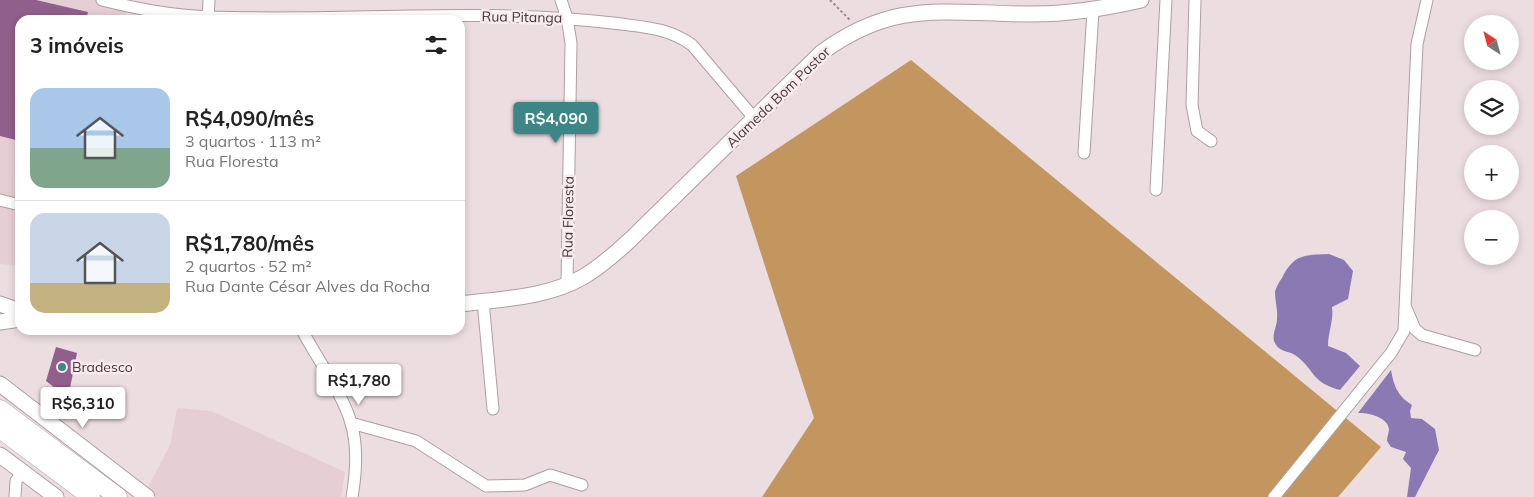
<!DOCTYPE html>
<html lang="pt">
<meta charset="utf-8">
<style>
body{margin:0;font-family:Mulish,sans-serif;background:#f2f2f2;color:#222;height:100vh;display:flex;flex-direction:column;font-size:19px;white-space:nowrap}
*{box-sizing:border-box;margin:0}
p{font-size:16px;color:#767676}
.icon{flex:none;width:28px;height:28px;fill:none;stroke:currentColor;stroke-width:2;stroke-linecap:round;stroke-linejoin:round}
.map{position:relative;flex:1;overflow:hidden}
.sheet{position:absolute;left:15px;top:15px;width:450px;height:320px;display:flex;flex-direction:column;background:#fff;border-radius:15px;box-shadow:0 2px 8px #0003}
.sheet>*{flex:none}
.needle{width:32px;rotate:324deg}
.controls{position:absolute;left:1464px;top:15px;display:grid;gap:10px}
.controls a{display:grid;place-items:center;width:55px;height:55px;border-radius:50%;background:#fff;box-shadow:0 2px 8px #0003;font-size:25px}
.price{position:absolute;translate:-50% -42px;padding:0 11px;border-radius:5px;background:#fff;color:#222;font-size:16px;line-height:32px;filter:drop-shadow(0 1px 2px #0008)}
.price::after{content:'';position:absolute;left:50%;top:30px;width:15px;height:11px;margin-left:-8px;background:inherit;clip-path:polygon(0 0,100% 0,50% 100%)}
.price.current{background:#3d8687;color:#fff}
ul{padding:0;list-style:none}
li{display:flex;align-items:center;gap:15px;height:125px;padding:0 15px}
li+li{border-top:1px solid #e0e0e0}
li span{display:grid;place-items:center;flex:none;width:140px;height:100px;border-radius:15px;color:#555}
li>.icon{margin-inline-start:auto}
span .icon{width:60px;height:60px;fill:#fffc;stroke-width:1}
li b{font-size:21px}
h2{display:flex;justify-content:space-between;align-items:center;height:60px;padding:0 15px;font-size:21px}
.map>svg:first-child{display:block}
.built{fill:#e6cfd4}
.forest{fill:#c39660}
.water{fill:#8b79b4}
.building{fill:#915f8b}
.lines{fill:none;stroke-linecap:round;stroke-linejoin:round}
.minor-casing{stroke:#ad9fa1;stroke-width:13}
.major-casing{stroke:#ad9fa1;stroke-width:17}
.highway-casing{stroke:#ad9fa1;stroke-width:19}
.path{stroke:#948a8c;stroke-width:2;stroke-dasharray:2.5 2.5;stroke-linecap:butt}
.minor{stroke:#fff;stroke-width:11}
.major{stroke:#fff;stroke-width:15}
.highway{stroke:#fff;stroke-width:18}
.poi-dot{fill:#3d8687;stroke:#faeaed;stroke-width:2}
.labels{text-anchor:middle;stroke-width:5;stroke-linejoin:round;paint-order:stroke}
.street-label{font-size:14px;fill:#3f3a3b;stroke:#faeaed}
.poi-label{font-size:14px;fill:#3f3a3b;stroke:#faeaed;text-anchor:start}
</style>
<div class="map">
<svg width="1534" height="497" viewBox="0 0 1534 497">
<rect width="100%" height="100%" fill="#ecdde0"/>
<path class="built" d="M0,0H129L125,19L127,20H20V266L0,264Z
M177,408L211,411L345,472L341,497H158L147,489L170,445Z"/>
<path class="forest" d="M911,60L1381,447L1338,497H762L814,418L736,176Z"/>
<path class="water" d="M1329,254L1344,260L1353,271L1348,299L1332,307C1334,320 1328,332 1328,346L1346,353L1360,366L1340,390C1310,382 1315,369 1295,355C1289,351 1281,352 1276,345C1270,336 1277,328 1277,319C1278,310 1275,301 1275,292C1276,287 1279,282 1282,278C1294,254 1304,255 1329,254Z
M1391,370C1394,387 1398,396 1412,405L1410,411L1411,418L1422,419L1435,429L1439,450L1415,497H1407L1411,468L1403,459L1406,452L1391,447L1387,441C1387,437 1389,432 1389,429C1388,417 1367,412 1358,413Z"/>
<path class="building" d="M0,0H36L88,12L86,20H20V141L0,136Z
M56,347L77,353L68,398L46,381Z"/>
<g class="lines">
<g class="minor-casing">
<path id="minor" d="M102,0C137,9 175,16 211,17C344,22 480,7 613,23C641,27 668,27 692,45L754,118
M561,0L567,18L571,43L567,285
M1195,0L1192,105L1197,131L1211,141
M208,20L209,0
M1084,153L1093,11
M1156,190L1166,0
M0,200L20,205
M483,301L493,409
M1406,308L1415,329L1422,335L1475,350
M302,330C316,357 344,396 351,423C358,446 356,474 352,497
M351,423L416,441L486,486L525,485L550,475L582,485
M15,497L16,481L22,472
M1274,497L1391,353L1404,331L1417,44L1427,0"/>
</g>
<g class="major-casing">
<path id="major" d="M0,304L20,311
M460,304C500,299 547,298 583,277C600,267 616,253 631,239L821,53C893,0 942,13 1024,14C1064,15 1102,9 1141,0
M0,322L20,319
M0,384L147,497
M0,455L56,497"/>
</g>
<g class="highway-casing">
<path id="highway" d="M0,409L118,497
M0,429L91,497"/>
</g>
<path class="path" d="M830,0L851,21"/>
<use href="#minor" class="minor"/>
<use href="#major" class="major"/>
<use href="#highway" class="highway"/>
</g>
<circle class="poi-dot" cx="62" cy="367" r="5"/>
<g class="labels">
<g class="street-label">
<text transform="translate(522 17) rotate(1)" y="5">Rua Pitanga</text>
<text transform="translate(778 97) rotate(-44)" y="5">Alameda Bom Pastor</text>
<text transform="translate(568 217) rotate(-89)" y="5">Rua Floresta</text>
</g>
<g class="poi-label">
<text x="72" y="372">Bradesco</text>
</g>
</g>
</svg>
<div class="controls">
<a><svg class="needle" viewBox="-14 -14 28 28"><path d="M0-13l5 13h-10z" fill="#e53935"/><path d="M0 13l5-13h-10z" fill="#767676"/></svg></a>
<a><svg class="icon" aria-label="layers" viewBox="0 0 24 24"><path d="M12 4l9 5-9 5-9-5zM3 14l9 5 9-5"/></svg></a>
<a>+</a>
<a>−</a>
</div>
<b class="price current" style="left:556px;top:144px">R$4,090</b>
<b class="price" style="left:359px;top:406px">R$1,780</b>
<b class="price" style="left:83px;top:429px">R$6,310</b>
<section class="sheet">
<h2>3 imóveis<svg class="icon" aria-label="filters" viewBox="0 0 24 24"><path d="M4 7h16M4 17h16"/><circle cx="9" cy="7" r="2"/><circle cx="15" cy="17" r="2"/></svg></h2>
<ul>
<li><span style="background:linear-gradient(#a9c7e8 60%,#7fa58c 0)"><svg class="icon" aria-label="home" viewBox="0 0 24 24"><path d="M3 11l9-7 9 7M6 9v11h12V9"/></svg></span><div><b>R$4,090/mês</b><p>3 quartos · 113 m²</p><p>Rua Floresta</p></div></li>
<li><span style="background:linear-gradient(#c9d6e8 70%,#c2b280 0)"><svg class="icon" aria-label="home" viewBox="0 0 24 24"><path d="M3 11l9-7 9 7M6 9v11h12V9"/></svg></span><div><b>R$1,780/mês</b><p>2 quartos · 52 m²</p><p>Rua Dante César Alves da Rocha</p></div></li>
</ul>
</section>
</div>
